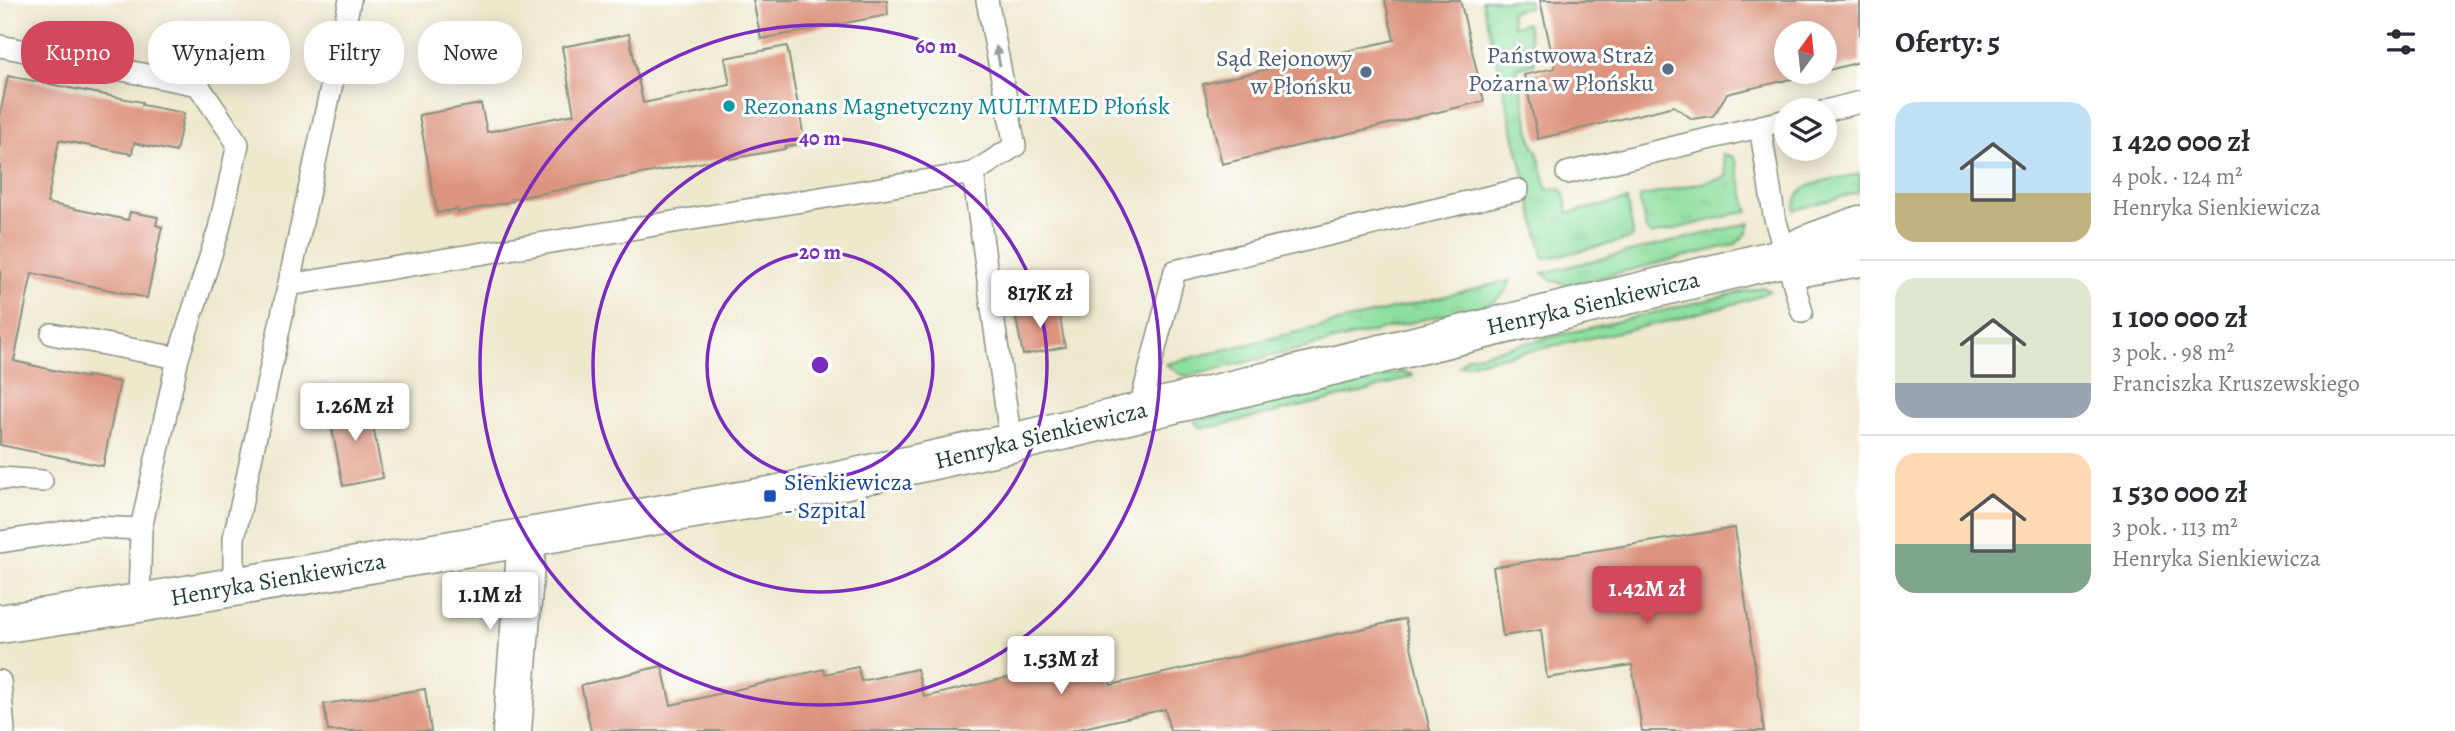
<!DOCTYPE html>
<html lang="pl">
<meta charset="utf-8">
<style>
body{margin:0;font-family:Alegreya,serif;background:#f7f7f7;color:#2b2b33;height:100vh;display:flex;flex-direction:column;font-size:26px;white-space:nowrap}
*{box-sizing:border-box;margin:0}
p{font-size:23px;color:#7c7c81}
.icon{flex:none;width:38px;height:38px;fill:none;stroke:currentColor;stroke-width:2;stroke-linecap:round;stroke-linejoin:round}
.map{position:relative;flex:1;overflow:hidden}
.panel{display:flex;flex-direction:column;background:#fff;width:595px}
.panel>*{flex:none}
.guide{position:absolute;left:21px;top:21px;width:665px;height:63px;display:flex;gap:14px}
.needle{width:46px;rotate:15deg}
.controls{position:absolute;left:1774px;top:21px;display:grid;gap:14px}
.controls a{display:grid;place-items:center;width:63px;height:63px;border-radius:50%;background:#fff;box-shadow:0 4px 18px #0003;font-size:35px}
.price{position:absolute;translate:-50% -60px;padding:0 16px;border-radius:7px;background:#fff;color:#222;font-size:23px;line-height:46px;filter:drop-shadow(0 2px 4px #0008)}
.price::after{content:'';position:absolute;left:50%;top:42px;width:21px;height:16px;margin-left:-10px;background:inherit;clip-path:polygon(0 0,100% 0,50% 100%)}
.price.current{background:#d1495b;color:#fff}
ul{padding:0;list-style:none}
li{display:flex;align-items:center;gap:21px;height:175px;padding:0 35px}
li+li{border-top:2px solid #e1e1e2}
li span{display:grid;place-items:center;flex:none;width:196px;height:140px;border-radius:21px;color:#555}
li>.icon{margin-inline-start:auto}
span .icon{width:84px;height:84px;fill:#fffc;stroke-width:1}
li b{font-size:30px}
h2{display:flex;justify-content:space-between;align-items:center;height:84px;padding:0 35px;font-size:30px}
.tag{padding:0 24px;border-radius:28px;background:#fff;box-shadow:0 4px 18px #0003;font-size:24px;line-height:63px}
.tag.current{background:#d1495b;color:#fff}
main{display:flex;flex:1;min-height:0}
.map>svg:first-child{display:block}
.grass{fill:url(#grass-tufts);stroke:#568e6a;stroke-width:2}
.building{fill:#dd947e}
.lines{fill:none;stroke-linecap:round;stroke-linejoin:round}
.service-casing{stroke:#869280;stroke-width:24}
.minor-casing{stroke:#869280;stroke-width:41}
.service{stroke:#fff;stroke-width:21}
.minor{stroke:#fff;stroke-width:38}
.oneway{fill:#8f9e9a}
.ring{fill:none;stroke:#7b2cbf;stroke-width:3.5}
.service-dot{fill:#5c6f8a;stroke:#fff;stroke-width:2.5}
.culture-dot{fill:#0f9aa8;stroke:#fff;stroke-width:2.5}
.transit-dot{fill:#1a4fb4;stroke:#fff;stroke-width:2.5}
.labels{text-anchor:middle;stroke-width:6;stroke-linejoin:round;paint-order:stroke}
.service-label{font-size:24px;fill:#4e5e75;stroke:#fff;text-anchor:end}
.culture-label{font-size:24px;fill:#0d838f;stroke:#fff;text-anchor:start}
.street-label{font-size:24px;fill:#1f3d34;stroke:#fff}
.transit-label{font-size:24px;fill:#164399;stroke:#fff;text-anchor:start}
.centre{fill:#7b2cbf;stroke:#fff;stroke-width:3.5}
.ring-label{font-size:21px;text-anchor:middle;font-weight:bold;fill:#7b2cbf;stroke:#fff;stroke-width:6;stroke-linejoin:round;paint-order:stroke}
</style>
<main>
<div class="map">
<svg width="1860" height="731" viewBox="0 0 1860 731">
<defs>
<pattern id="grass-tufts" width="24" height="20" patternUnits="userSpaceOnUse" patternTransform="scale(1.75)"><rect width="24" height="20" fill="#8edf9f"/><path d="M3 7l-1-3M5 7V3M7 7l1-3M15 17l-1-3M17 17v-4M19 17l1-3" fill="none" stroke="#7ac08a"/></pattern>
</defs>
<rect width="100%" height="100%" fill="#fff"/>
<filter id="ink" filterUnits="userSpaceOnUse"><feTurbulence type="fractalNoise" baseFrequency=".0143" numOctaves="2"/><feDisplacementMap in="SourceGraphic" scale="14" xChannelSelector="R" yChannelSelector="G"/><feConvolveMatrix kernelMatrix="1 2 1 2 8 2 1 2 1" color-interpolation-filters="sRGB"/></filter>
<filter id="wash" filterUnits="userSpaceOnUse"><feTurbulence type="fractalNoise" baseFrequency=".00686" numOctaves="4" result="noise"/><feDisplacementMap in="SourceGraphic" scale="28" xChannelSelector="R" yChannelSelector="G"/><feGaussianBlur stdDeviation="1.57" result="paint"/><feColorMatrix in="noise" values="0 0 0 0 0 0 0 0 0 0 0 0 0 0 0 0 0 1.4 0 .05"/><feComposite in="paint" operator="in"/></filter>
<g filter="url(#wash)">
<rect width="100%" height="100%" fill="#eee8cd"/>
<path class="grass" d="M1482,0H1528L1530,7L1510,12L1513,26L1527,23L1535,63L1517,68L1532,140L1534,148L1537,150L1547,189H1560L1564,193L1568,213L1627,200L1633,233L1632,239L1544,259Z
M1722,154L1732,156L1736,162L1748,211L1651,235L1646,230L1639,197L1727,177Z
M1860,174V192L1795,210C1791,180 1838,179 1860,174Z
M1750,223L1747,233L1736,244L1569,285L1553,281L1542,273Z
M1511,280L1506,291L1492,303L1188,376L1180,374L1166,364Z
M1762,287L1770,291L1748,300L1665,322L1459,366L1467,357Z
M1401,372L1411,374L1413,376L1368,391L1217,426L1201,428L1195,422Z"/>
<g id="blocks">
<path class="building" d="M753,0H887L888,15L761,39Z
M1385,0H1460L1484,101L1222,164L1203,84L1394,40Z
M1540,0H1860V62L1825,71V33H1787V72H1821L1727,94L1713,116L1692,119L1674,106L1538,139L1524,75L1555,68Z
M629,34L643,103L730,85L725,58L787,46L805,143L785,147V149L730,159V157L512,199L513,201L458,212L457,209L437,213L419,115L481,104L487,132L574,114L562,47Z
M8,76L142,102V105L184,113L176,152L134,143L132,154L59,140L47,203L128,220L130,212L158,217L156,225L162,227L147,298L32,273L14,361L87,378V376L120,382L103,466L0,445V114Z
M1058,306L1065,347L1023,355L1015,313Z
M368,400L383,478L343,486L328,407Z
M1735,528L1764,731H1642L1632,665L1547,678L1541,630L1503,636L1493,567Z
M1405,619L1430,731H1170L1165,709L1070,731H591L581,685L662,666L671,705L824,669L825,674L858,667L861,681L917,669L924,697L1104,655L1111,685Z
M425,689L431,731H328L324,704Z"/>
</g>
</g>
<g filter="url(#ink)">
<use href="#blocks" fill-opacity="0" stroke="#869280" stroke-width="2"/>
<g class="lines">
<g class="service-casing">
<path id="service" d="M0,46L198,85L238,144L219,229L178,358L141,529L139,603
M1825,111L1860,102
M1760,126L1774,215L1802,312
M973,173L1015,146L987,0
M1567,173L1787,120
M289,285L973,173L1011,443
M52,334L178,358
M1139,411L1175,271L1518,190
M0,478L42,481
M0,542L95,527L141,529
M234,586V538L350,0
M0,681L4,731"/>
</g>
<g class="minor-casing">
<path id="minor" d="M1790,259L1808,266L1860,257
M0,624L139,603L770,496L1011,443L1785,257L1805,245L1860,225
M512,731L527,538"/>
</g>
<use href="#service" class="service"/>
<use href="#minor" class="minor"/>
</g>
<defs><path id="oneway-solid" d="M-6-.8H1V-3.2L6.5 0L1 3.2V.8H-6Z" transform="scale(1.75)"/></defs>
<use class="oneway" href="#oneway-solid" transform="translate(998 56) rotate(-101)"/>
</g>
<g class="ring">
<circle cx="820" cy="365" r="113"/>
<circle cx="820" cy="365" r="227"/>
<circle cx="820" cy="365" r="340"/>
</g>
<g class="service-dot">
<circle cx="1668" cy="69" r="7"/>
<circle cx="1366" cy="72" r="7"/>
</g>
<circle class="culture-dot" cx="729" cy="106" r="7"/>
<rect class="transit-dot" x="763" y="489" width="14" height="14" rx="3.5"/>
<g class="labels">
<g class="service-label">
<text x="1654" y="63">Państwowa Straż<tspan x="1654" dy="28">Pożarna w Płońsku</tspan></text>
<text x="1352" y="66">Sąd Rejonowy<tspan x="1352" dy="28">w Płońsku</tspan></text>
</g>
<g class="culture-label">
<text x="743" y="114">Rezonans Magnetyczny MULTIMED Płońsk</text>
</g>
<g class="street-label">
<text transform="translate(1593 303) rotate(-13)" y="8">Henryka Sienkiewicza</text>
<text transform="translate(1041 435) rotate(-14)" y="8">Henryka Sienkiewicza</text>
<text transform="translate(278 579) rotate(-10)" y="8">Henryka Sienkiewicza</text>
</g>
<g class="transit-label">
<text x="784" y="490">Sienkiewicza<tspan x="784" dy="28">- Szpital</tspan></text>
</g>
</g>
<circle cx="820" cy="365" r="10" class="centre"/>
<g class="ring-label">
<text x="936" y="53">60 m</text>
<text x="820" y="145">40 m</text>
<text x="820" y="259">20 m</text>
</g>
</svg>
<div class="controls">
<a><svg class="needle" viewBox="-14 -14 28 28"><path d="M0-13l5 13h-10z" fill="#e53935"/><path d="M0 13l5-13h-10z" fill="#7c7c81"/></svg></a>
<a><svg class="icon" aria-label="layers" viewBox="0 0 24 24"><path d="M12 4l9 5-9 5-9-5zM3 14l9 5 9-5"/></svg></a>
</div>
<b class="price" style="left:1040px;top:330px">817K zł</b>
<b class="price" style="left:355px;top:443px">1.26M zł</b>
<b class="price current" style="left:1647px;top:626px">1.42M zł</b>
<b class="price" style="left:490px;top:632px">1.1M zł</b>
<b class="price" style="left:1061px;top:696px">1.53M zł</b>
<div class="guide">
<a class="tag current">Kupno</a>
<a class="tag">Wynajem</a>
<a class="tag">Filtry</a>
<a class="tag">Nowe</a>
</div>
</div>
<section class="panel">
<h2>Oferty: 5<svg class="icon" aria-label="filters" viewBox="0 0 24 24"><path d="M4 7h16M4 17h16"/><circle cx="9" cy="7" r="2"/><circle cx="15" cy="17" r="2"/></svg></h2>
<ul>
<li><span style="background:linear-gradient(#bfe0f5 65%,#c2b280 0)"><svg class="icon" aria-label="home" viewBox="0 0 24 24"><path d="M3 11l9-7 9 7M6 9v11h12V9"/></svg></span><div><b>1 420 000 zł</b><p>4 pok. · 124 m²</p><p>Henryka Sienkiewicza</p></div></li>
<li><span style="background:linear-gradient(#dfe7d0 75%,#9aa5b1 0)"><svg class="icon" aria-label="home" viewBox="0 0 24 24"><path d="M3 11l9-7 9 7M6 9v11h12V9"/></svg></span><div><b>1 100 000 zł</b><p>3 pok. · 98 m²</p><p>Franciszka Kruszewskiego</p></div></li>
<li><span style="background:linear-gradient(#ffd9b3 65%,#7fa58c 0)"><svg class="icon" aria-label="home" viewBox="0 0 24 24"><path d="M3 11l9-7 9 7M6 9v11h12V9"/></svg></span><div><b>1 530 000 zł</b><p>3 pok. · 113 m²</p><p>Henryka Sienkiewicza</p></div></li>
</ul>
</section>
</main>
